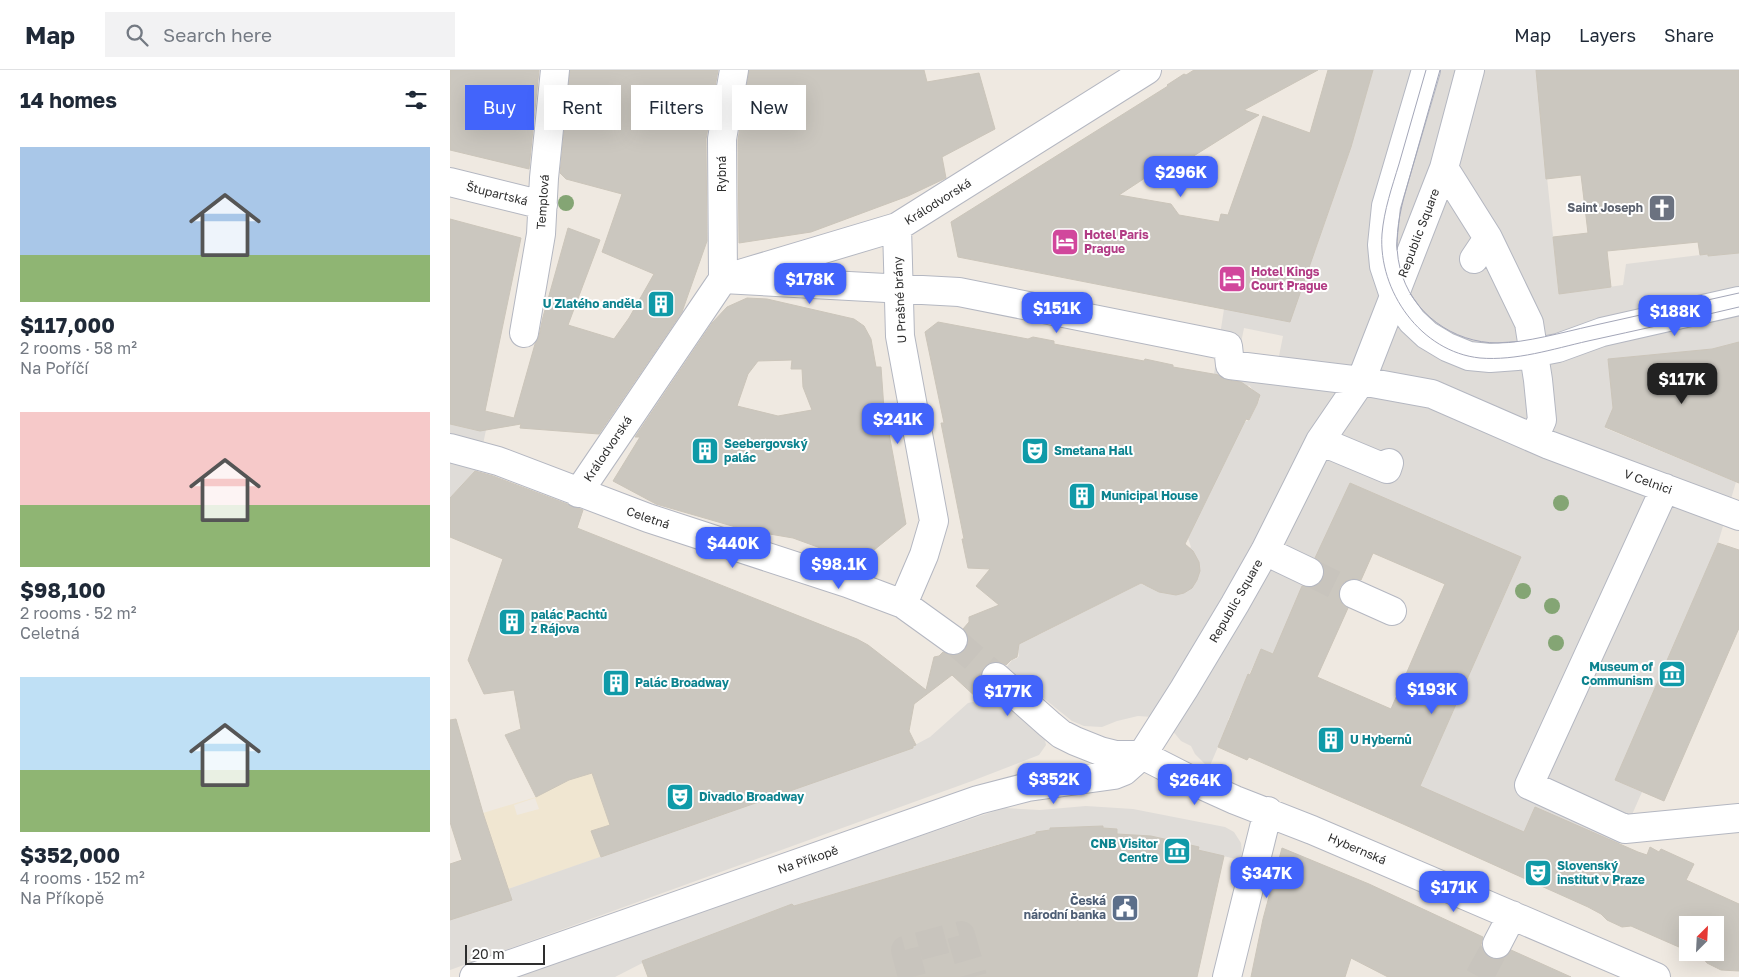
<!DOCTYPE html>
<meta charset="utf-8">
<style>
body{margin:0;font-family:"Golos Text",sans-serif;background:#f2f2f3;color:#1f2937;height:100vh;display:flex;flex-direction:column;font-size:19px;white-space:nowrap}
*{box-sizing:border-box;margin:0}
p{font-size:16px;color:#747a83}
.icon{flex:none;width:28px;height:28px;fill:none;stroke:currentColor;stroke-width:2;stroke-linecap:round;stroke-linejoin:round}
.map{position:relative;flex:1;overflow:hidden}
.sheet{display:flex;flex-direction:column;background:#fff;width:450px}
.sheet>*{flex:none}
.guide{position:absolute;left:15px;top:15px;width:475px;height:45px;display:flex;gap:10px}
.needle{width:32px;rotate:24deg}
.fabs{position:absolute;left:1229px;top:846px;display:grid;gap:10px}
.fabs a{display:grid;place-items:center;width:45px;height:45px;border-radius:0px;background:#fff;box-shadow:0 5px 20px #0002;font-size:25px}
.scale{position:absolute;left:15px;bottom:12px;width:80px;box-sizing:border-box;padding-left:5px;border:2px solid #2e2e2e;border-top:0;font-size:14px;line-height:18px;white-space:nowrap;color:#2e2e2e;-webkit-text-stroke:4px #fff;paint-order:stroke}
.price{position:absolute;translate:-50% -42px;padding:0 11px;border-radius:10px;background:#4264fb;color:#fff;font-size:16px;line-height:32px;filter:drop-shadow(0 1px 2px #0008)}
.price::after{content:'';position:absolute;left:50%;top:30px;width:15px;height:11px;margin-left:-8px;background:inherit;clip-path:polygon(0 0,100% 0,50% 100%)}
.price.current{background:#222;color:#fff}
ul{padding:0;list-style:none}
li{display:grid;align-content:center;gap:10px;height:265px;padding:0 20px}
li span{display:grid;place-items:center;height:155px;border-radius:0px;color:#555}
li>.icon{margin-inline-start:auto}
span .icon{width:90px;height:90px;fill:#fffc;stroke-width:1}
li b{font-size:21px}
h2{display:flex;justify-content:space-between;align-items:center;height:60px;padding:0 20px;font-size:21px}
.pill{padding:0 18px;border-radius:0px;background:#fff;box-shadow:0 5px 20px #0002;font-size:18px;line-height:45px}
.pill.current{background:#4264fb;color:#fff}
header{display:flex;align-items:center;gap:30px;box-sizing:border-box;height:70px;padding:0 25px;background:#fff;border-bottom:1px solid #e0e1e3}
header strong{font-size:24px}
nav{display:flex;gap:28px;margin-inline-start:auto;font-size:18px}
.search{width:350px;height:45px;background:#f2f2f3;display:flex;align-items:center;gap:12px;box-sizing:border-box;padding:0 18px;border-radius:0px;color:#747a83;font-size:19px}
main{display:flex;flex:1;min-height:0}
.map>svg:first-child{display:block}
.education{fill:#f0e6d1;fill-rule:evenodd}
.plaza{fill:#dfdcd8;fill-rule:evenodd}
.building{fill:#cbc7bf;stroke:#cbc5ba;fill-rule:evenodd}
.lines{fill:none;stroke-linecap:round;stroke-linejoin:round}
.minor-tunnel{stroke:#c8c4bd;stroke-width:28;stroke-dasharray:28 14;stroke-linecap:butt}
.minor-casing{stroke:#b4b7c1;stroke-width:30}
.minor{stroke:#fff;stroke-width:28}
.tram{stroke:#a3a6b8;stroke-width:1}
.tree{fill:#84a574}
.labels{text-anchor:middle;stroke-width:4;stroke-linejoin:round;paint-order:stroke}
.street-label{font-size:12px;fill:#2e2e2e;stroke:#fff}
.worship-label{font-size:12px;font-weight:bold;fill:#5b616d;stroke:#fff;text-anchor:end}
.hotel-label{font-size:12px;font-weight:bold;fill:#b23c85;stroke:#fff;text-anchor:start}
.culture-label{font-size:12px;font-weight:bold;fill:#0d838f;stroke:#fff;text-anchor:start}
.service-label{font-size:12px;font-weight:bold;fill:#4e5e75;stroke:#fff;text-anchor:end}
</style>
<header>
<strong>Map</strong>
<div class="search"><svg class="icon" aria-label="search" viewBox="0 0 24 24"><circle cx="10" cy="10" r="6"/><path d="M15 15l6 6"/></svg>Search here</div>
<nav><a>Map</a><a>Layers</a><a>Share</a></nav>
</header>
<main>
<section class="sheet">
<h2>14 homes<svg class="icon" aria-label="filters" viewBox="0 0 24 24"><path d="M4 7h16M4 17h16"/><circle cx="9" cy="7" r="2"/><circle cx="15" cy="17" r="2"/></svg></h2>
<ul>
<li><span style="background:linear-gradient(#a9c7e8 70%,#8fb573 0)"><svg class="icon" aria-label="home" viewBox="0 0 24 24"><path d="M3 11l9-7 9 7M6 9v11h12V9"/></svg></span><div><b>$117,000</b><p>2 rooms · 58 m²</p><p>Na Poříčí</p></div></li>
<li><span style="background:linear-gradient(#f6c9c9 60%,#8fb573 0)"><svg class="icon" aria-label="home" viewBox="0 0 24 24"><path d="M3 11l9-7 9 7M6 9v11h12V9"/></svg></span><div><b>$98,100</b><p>2 rooms · 52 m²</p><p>Celetná</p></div></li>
<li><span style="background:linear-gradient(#bfe0f5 60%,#8fb573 0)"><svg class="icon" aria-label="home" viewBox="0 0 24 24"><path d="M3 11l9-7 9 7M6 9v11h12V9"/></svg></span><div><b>$352,000</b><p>4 rooms · 152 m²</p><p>Na Příkopě</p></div></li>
</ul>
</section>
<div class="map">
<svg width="1289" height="907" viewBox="0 0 1289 907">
<rect width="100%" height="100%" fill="#efe9e1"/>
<path class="education" d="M142,703L160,755L141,762L151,787L58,819L33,743L86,727L119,710ZM85,728L89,739L67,745L64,735Z"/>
<path class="plaza" d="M923,0H1086L1109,224L1173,215L1176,194L1258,184V186L1289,183V272L1262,279L1158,289L1163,338L1155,358L1286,412L1268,473L1165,710L1192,722L1169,774L1074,762L970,716L1071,488L900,413L823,584L811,579L778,650L779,651L759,698L745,684L741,676L731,671L722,660L702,647L688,646L667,651L652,657L634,656L622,651L556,598L562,590L566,589L569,586L567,579L564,577L582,561L588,565L691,513L693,515L697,516L741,477L738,468L794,352L799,350L810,328L802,321L803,320L799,315L797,318L783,311L784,308L777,306L776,308L769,304H764L774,239L865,181L901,77ZM794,258L833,266L827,296L788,288Z
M0,354L31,361L36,360L28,398L0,428Z
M540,615L594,665L596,675L589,685L522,711L0,900V850L61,830L58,819L463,678V676L480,667L518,633L532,630L531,624Z
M636,736L683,739L775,757L784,762L791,773L792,783L790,790L748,780V777L701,766L667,764V759L653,758V756L600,758V760L586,766L550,774L344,836L210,884L165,907H52L554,738L590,740Z"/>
<path class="building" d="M0,0H89L79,99L0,80Z
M120,0H268L256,69L257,171L232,242L149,364L70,358L71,354L30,361L0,354V149L71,168L35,341L64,348L85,274L89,266L93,247L118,158L150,170L118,255L164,269L179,248L204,204L152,182L172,124L116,109L110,103Z
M299,0H474L477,12L529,3L545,59L492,87L496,108L458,126L361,162L289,173L288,70Z
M744,0H868L794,40L809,45L734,92L723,88L697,104L698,106L669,125L721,134L729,145L769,152L771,144L778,145L813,46L860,63L878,0H923L901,77L840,252L508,187L501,152L718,16L717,15L734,4L736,5Z
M1086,0H1289V183L1258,186V184L1250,185L1248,172L1157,181L1161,217L1109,224L1103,167L1138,163L1131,105L1096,109Z
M297,228L317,229L404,249L414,256L421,269L426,297H431L435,353H437L456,454L413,489L406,491L343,468L296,460L206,434L163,411L190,367H185L262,253L277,237ZM342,290L341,299H352L353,317L362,340L328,346L287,336L298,304L308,291Z
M488,252L578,269L583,267L604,271V274L694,291L695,289L723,295V297L769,305L778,310L791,312L810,325L807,334L799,350L796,349L735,474L743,481L749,492L750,501L747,510L742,518L734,523L726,525L709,522L691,513L569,574L567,587L561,590L556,595L550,592H542L534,597L531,603V611L535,619L527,628L502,605L464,634L459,661L466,675L463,676V678L151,787L141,761L160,755L142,703L119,710L86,727L55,665L71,659L64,620L34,624L18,590L53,489L0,467V428L25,401L43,406L133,440L127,458L407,569L418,575L476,620L484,587L489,586L493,582L501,585L509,584L516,579L519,571L517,564L513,559L519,552V547L549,535L526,516L540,499L518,498L512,469H514L491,353H494L475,262Z
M1289,272V413L1155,357L1163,338L1158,289L1262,279Z
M900,413L1071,487L970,716L1074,762L1085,737L1188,782L1197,785L1200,777L1209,782L1211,779L1244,794L1236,810L1289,834V901L1271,900L1257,893L1252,887L1242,882H1265V855H1238V881L1181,856L1172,857L1157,850L1151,844L1138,837L953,754L799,687L797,690L768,677L798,604L800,605L811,579L823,584L852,516L861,517L867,515L873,509L875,501L872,494L865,488ZM923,483L995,514L941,639L867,607L898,538L892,534L889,526L890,517L894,512L902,509L911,510Z
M1268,473L1289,480V558L1214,731L1165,710Z
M6,649L33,743L62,830L0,850V794L12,790L0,752V650Z
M653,756V758L667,759V764L701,766L749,777L748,780L774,786L747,907H198L192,891L342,834L344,836L586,764V762L600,760V758Z
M832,778L919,814L1033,867L1031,875L1034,882L1040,888L1048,890L1055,887L1061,880L1121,907H938L901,888L895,907H801L813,849Z"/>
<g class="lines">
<path class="minor-tunnel" d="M859,502L904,524
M503,570L546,607
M462,907L455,880L511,865L523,907
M1029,907L1047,874"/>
<g class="minor-casing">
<path id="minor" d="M976,0L936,136L932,175L934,196L944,226L962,251L977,265L997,277L1019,286L1040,288L1067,286L1108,278L1152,262L1289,231
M994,98L1038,168L1024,189
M0,112L93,135
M447,157L450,266L484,451L474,485L453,534
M1038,168L1079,253L1088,310L1092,350L1084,368
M273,209L509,222L778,276L780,295L911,311L982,324L1099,375L1289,446
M273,209L272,69L284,0
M74,263L91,164L94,108L105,0
M870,371L937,399L939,393
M0,378L48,391L198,448L397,513L453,534L503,570
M1215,418L1079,715L1175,759L1289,748
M128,423L273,209L447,157L697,0
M815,481L859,502
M904,524L942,541
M546,607L599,654L611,664L625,671L650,681L666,685H692L743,711L785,730L862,760L1206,907
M1047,874L1062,845
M24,907L528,730L578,717L664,705L674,701L692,685L734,619L785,534L815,481L870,371L911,311L994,98L1020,0
M777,907L818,741"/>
</g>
<use href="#minor" class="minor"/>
<path class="tram" d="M976,0C967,31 958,63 949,94C942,117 934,140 932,164C928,221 971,282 1030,288C1066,291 1103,279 1138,271C1188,260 1239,249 1289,237
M990,0L954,127C948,150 944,175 950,198C961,243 1003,273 1048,273C1075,273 1114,262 1141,256C1190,245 1240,234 1289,223"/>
</g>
<g class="tree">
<circle cx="116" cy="133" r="8"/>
<circle cx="1111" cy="433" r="8"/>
<circle cx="1073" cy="521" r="8"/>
<circle cx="1102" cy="536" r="8"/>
<circle cx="1106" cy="573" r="8"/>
</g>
<defs>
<g id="church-square" transform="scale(1.4375)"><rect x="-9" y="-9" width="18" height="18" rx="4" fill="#6b7280" stroke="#fff"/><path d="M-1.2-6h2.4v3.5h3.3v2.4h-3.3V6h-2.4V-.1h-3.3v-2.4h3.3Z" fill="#fff"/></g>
<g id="hotel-square" transform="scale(1.4375)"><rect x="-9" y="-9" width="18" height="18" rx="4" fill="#d1479c" stroke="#fff"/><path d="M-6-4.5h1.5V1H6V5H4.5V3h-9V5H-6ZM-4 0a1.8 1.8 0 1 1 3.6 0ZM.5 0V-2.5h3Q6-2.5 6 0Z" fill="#fff"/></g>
<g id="building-square" transform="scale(1.4375)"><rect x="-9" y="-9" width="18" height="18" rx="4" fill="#0f9aa8" stroke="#fff"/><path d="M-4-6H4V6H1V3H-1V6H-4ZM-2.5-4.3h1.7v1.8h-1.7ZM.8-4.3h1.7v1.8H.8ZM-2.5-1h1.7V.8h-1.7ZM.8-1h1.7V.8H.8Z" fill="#fff"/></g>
<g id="theatre-square" transform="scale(1.4375)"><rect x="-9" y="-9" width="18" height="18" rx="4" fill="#0f9aa8" stroke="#fff"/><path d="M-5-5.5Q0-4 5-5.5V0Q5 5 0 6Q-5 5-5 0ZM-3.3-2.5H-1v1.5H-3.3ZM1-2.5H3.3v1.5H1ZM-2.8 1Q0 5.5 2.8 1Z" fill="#fff"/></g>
<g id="museum-square" transform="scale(1.4375)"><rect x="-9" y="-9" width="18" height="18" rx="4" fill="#0f9aa8" stroke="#fff"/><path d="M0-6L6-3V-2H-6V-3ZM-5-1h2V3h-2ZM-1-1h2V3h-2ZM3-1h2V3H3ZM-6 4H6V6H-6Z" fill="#fff"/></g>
<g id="civic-square" transform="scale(1.4375)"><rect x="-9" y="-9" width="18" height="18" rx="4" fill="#5c6f8a" stroke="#fff"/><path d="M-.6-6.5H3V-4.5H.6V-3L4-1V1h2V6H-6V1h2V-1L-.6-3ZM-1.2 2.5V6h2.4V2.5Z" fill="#fff"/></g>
</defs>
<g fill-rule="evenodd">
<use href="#church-square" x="1212" y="138"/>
<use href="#hotel-square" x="615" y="172"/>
<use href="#hotel-square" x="782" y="209"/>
<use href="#building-square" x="211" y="234"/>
<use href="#building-square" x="255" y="381"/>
<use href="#theatre-square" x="585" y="381"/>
<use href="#building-square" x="632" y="426"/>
<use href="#building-square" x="62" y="552"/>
<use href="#museum-square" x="1222" y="604"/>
<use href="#building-square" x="166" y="613"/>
<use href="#building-square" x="881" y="670"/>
<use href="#theatre-square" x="230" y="727"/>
<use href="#museum-square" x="727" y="781"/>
<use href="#theatre-square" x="1088" y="803"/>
<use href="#civic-square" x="675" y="838"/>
</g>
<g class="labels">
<g class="street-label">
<text transform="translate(272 104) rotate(-90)" y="4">Rybná</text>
<text transform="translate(47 124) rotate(14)" y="4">Štupartská</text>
<text transform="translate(93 132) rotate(-86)" y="4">Templová</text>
<text transform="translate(488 132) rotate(-32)" y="4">Králodvorská</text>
<text transform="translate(969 163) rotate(-69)" y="4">Republic Square</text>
<text transform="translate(450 230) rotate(-93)" y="4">U Prašné brány</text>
<text transform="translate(158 379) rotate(-56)" y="4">Králodvorská</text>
<text transform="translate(1198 412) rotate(20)" y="4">V Celnici</text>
<text transform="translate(198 448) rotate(19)" y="4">Celetná</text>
<text transform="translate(786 531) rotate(-60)" y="4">Republic Square</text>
<text transform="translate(907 779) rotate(23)" y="4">Hybernská</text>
<text transform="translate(358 790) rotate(-19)" y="4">Na Příkopě</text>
</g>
<g class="worship-label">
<text x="1193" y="142">Saint Joseph</text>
</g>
<g class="hotel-label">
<text x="634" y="169">Hotel Paris<tspan x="634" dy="14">Prague</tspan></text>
<text x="801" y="206">Hotel Kings<tspan x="801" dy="14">Court Prague</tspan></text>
</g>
<g class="culture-label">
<text x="192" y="238" text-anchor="end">U Zlatého anděla</text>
<text x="274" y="378">Seebergovský<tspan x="274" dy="14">palác</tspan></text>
<text x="604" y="385">Smetana Hall</text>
<text x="651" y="430">Municipal House</text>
<text x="81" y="549">palác Pachtů<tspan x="81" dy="14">z Rájova</tspan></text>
<text x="1203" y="601" text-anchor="end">Museum of<tspan x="1203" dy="14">Communism</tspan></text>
<text x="185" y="617">Palác Broadway</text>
<text x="900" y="674">U Hybernů</text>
<text x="249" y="731">Divadlo Broadway</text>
<text x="708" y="778" text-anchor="end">CNB Visitor<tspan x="708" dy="14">Centre</tspan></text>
<text x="1107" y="800">Slovenský<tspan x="1107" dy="14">institut v Praze</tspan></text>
</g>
<g class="service-label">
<text x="656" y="835">Česká<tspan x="656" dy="14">národní banka</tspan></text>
</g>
</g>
</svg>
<div class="fabs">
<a><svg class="needle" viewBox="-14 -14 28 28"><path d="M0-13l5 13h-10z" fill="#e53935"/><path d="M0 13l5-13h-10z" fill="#747a83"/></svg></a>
</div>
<div class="scale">20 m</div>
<b class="price" style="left:731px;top:128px">$296K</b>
<b class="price" style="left:360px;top:235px">$178K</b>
<b class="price" style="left:607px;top:264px">$151K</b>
<b class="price" style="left:1225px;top:267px">$188K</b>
<b class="price current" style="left:1232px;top:335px">$117K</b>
<b class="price" style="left:448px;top:375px">$241K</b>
<b class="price" style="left:283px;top:499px">$440K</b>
<b class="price" style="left:389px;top:520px">$98.1K</b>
<b class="price" style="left:982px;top:645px">$193K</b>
<b class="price" style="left:558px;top:647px">$177K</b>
<b class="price" style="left:604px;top:735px">$352K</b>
<b class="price" style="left:745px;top:736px">$264K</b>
<b class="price" style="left:817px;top:829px">$347K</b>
<b class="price" style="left:1004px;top:843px">$171K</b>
<div class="guide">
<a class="pill current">Buy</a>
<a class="pill">Rent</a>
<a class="pill">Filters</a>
<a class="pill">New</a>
</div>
</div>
</main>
